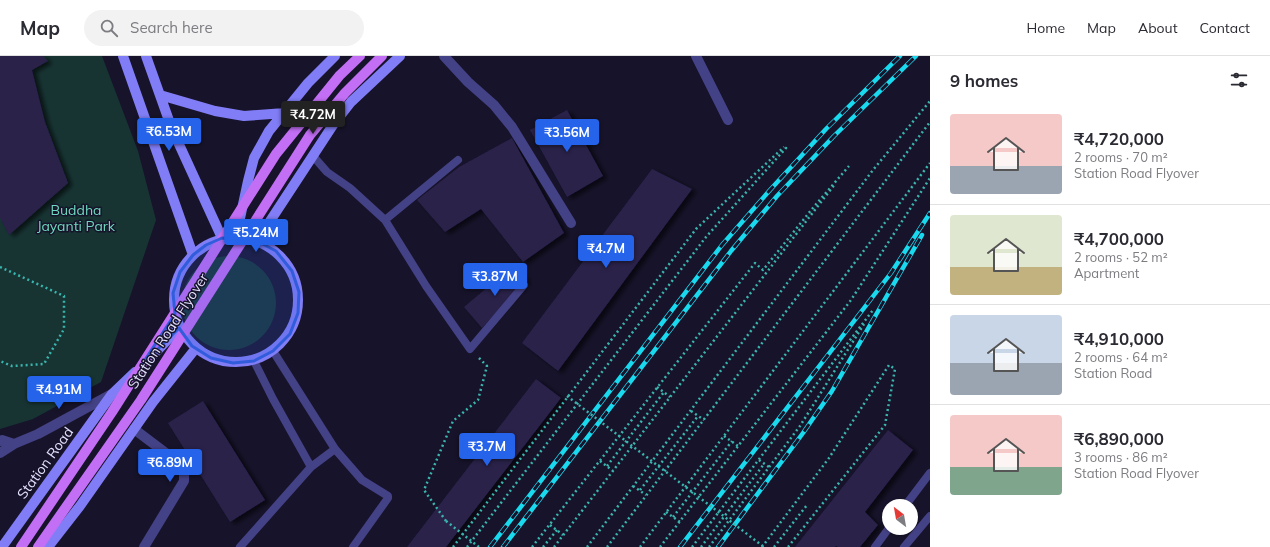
<!DOCTYPE html>
<meta charset="utf-8">
<style>
body{margin:0;font-family:Mulish,sans-serif;background:#f2f2f3;color:#2b2b33;height:100vh;display:flex;flex-direction:column;font-size:15px;white-space:nowrap}
*{box-sizing:border-box;margin:0}
p{font-size:13px;color:#7c7c81}
.icon{flex:none;width:22px;height:22px;fill:none;stroke:currentColor;stroke-width:2;stroke-linecap:round;stroke-linejoin:round}
.map{position:relative;flex:1;overflow:hidden}
.drawer{display:flex;flex-direction:column;background:#fff;width:340px}
.drawer>*{flex:none}
.needle{width:26px;rotate:329deg}
.buttons{position:absolute;left:882px;top:443px;display:grid;gap:8px}
.buttons a{display:grid;place-items:center;width:36px;height:36px;border-radius:50%;background:#fff;box-shadow:0 1px 3px #0004;font-size:20px}
.price{position:absolute;translate:-50% -34px;padding:0 9px;border-radius:4px;background:#2563eb;color:#fff;font-size:13px;line-height:26px;filter:drop-shadow(0 1px 2px #0008)}
.price::after{content:'';position:absolute;left:50%;top:24px;width:12px;height:9px;margin-left:-6px;background:inherit;clip-path:polygon(0 0,100% 0,50% 100%)}
.price.active{background:#222;color:#fff}
ul{padding:0;list-style:none}
li{display:flex;align-items:center;gap:12px;height:100px;padding:0 20px}
li+li{border-top:1px solid #e1e1e2}
li span{display:grid;place-items:center;flex:none;width:112px;height:80px;border-radius:4px;color:#555}
li>.icon{margin-inline-start:auto}
span .icon{width:48px;height:48px;fill:#fffc;stroke-width:1}
li b{font-size:17px}
h2{display:flex;justify-content:space-between;align-items:center;height:48px;padding:0 20px;font-size:17px}
header{display:flex;align-items:center;gap:24px;box-sizing:border-box;height:56px;padding:0 20px;background:#fff;border-bottom:1px solid #e1e1e2}
header strong{font-size:19px}
nav{display:flex;gap:22px;margin-inline-start:auto;font-size:14px}
.search{width:280px;height:36px;background:#f2f2f3;display:flex;align-items:center;gap:10px;box-sizing:border-box;padding:0 14px;border-radius:22px;color:#7c7c81;font-size:15px}
main{display:flex;flex:1;min-height:0}
.map>svg:first-child{display:block}
.green{fill:#173433}
.building{fill:#29214a;filter:url(#shadow)}
.lines{fill:none;stroke-linecap:round;stroke-linejoin:round}
.path{stroke:#3ab5ae;stroke-width:2.5;stroke-dasharray:2 3;stroke-linecap:butt}
.lane{stroke:#444286;stroke-width:8}
.street{stroke:#444286;stroke-width:10}
.secondary{stroke:#807df6;stroke-width:10}
.rail-casing{stroke:#19d9ef;stroke-width:4.5}
.rail{stroke:#17132a;stroke-width:3;stroke-dasharray:9;stroke-linecap:butt}
.path-bridge{stroke:#3ab5ae;stroke-width:2.5;stroke-dasharray:2 3;stroke-linecap:butt}
.primary-bridge{stroke:#c26ef5;stroke-width:10}
.marked{fill:#315cdc;fill-opacity:0.2;stroke:#315cdc;stroke-width:3;stroke-linejoin:round}
.labels{text-anchor:middle;stroke-width:3;stroke-linejoin:round;paint-order:stroke}
.park-label{font-size:14px;fill:#6ed9bf;stroke:#17132a}
.street-label{font-size:14px;fill:#e2dffd;stroke:#17132a}
</style>
<header>
<strong>Map</strong>
<div class="search"><svg class="icon" aria-label="search" viewBox="0 0 24 24"><circle cx="10" cy="10" r="6"/><path d="M15 15l6 6"/></svg>Search here</div>
<nav><a>Home</a><a>Map</a><a>About</a><a>Contact</a></nav>
</header>
<main>
<div class="map">
<svg width="930" height="491" viewBox="0 0 930 491">
<defs>
<filter id="shadow"><feDropShadow dx="4.5" dy="2.5" stdDeviation="2" flood-color="#0009"/></filter>
</defs>
<rect width="100%" height="100%" fill="#17132a"/>
<path class="green" d="M0,0H102L138,95L156,164L101,326L33,363L0,373Z
M182 247a47 47 0 1 1 94 0a47 47 0 1 1-94 0Z"/>
<path class="building" d="M0,0H43L48,5L32,14L45,66L68,127L9,179L0,162Z
M567,54L603,120L567,141L530,74Z
M512,82L564,177L523,206L481,153L445,176L417,144L459,111Z
M652,113L692,133L558,315L522,287Z
M513,210L526,224L482,272L464,251Z
M536,323L561,342L446,491H407Z
M203,345L265,444L230,466L168,367Z
M888,374L913,394L865,456L878,469L860,491H838L836,490L835,491H795Z"/>
<g class="lines">
<path class="path" d="M0,211L64,240V273L44,308L12,310L0,305
M657,331L670,341
M691,355L704,364
M724,380L738,390
M759,404L769,411
M600,405L613,415
M607,410L664,336
M633,430L646,439
M640,434L698,360
M666,456L680,466
M673,461L732,385
M446,465L424,434L453,365L478,344L487,310L477,300
M550,469L563,479
M453,491L696,173L729,142L784,91
M467,491L706,181L786,92L784,91
M532,491L755,207L763,214L812,153L849,110
M543,491L557,474
M554,491L835,128
M587,491L873,114L930,45
M607,491L930,66
M640,491L930,107
M660,491L851,244L930,122
M692,491L873,254
M701,491L764,408
M709,491L800,370L864,268
M762,491L829,402L889,309L895,313L885,369L788,491
M774,491L807,449"/>
<path class="lane" d="M313,100L327,116L350,132L385,164L426,230L470,293L524,229
M385,164L458,104
M273,295L335,393L362,424L388,440V442L353,491
M254,305L273,343L311,411
M905,450L930,417
M240,491L311,411L335,393
M875,491L889,472
M904,491L930,460"/>
<path class="street" d="M444,0L468,26L494,49L512,71L571,167
M696,0L728,64
M134,373L179,407L184,415V425L144,491
M0,385L2,384L14,388
M0,397L14,388L38,378L112,338"/>
<path class="secondary" d="M123,0L193,199
M146,0L172,73L222,182
M160,39L215,55L244,60L285,57
M236,181L248,125L254,102L269,75L308,27L335,0
M174 244a62 62 0 1 1 124 0a62 62 0 1 1-124 0Z
M257,185L333,69L351,46L400,0
M148,304L179,272
M2,491L112,338L135,316
M48,491L80,450L153,346L196,292"/>
<g class="rail-casing">
<path id="rail" d="M490,491L722,189L770,134L826,73L900,0
M503,491L731,195L777,140L834,80L916,0
M680,491L891,217L930,157
M718,491L803,377L832,335L922,179"/>
</g>
<use href="#rail" class="rail"/>
<path class="path-bridge" d="M567,340L764,491
M446,465L479,491"/>
<path class="primary-bridge" d="M21,491L112,356L276,98L340,19L360,0
M38,491L141,344L310,79L345,37L382,0"/>
</g>
<path class="marked" d="M222,182L257,185L276,195L292,215L299,236L298,257L290,278L273,295L254,305L233,307L211,302L192,290L179,272L141,310L175,258L173,237L180,216L193,199L206,189Z"/>
<g class="labels">
<g class="park-label">
<text x="76" y="159">Buddha<tspan x="76" dy="16">Jayanti Park</tspan></text>
</g>
<g class="street-label">
<text transform="translate(168 275) rotate(-57)" y="5">Station Road Flyover</text>
<text transform="translate(45 407) rotate(-54)" y="5">Station Road</text>
</g>
</g>
</svg>
<div class="buttons">
<a><svg class="needle" viewBox="-14 -14 28 28"><path d="M0-13l5 13h-10z" fill="#e53935"/><path d="M0 13l5-13h-10z" fill="#7c7c81"/></svg></a>
</div>
<b class="price active" style="left:313px;top:79px">₹4.72M</b>
<b class="price" style="left:169px;top:96px">₹6.53M</b>
<b class="price" style="left:567px;top:97px">₹3.56M</b>
<b class="price" style="left:256px;top:197px">₹5.24M</b>
<b class="price" style="left:606px;top:213px">₹4.7M</b>
<b class="price" style="left:495px;top:241px">₹3.87M</b>
<b class="price" style="left:59px;top:354px">₹4.91M</b>
<b class="price" style="left:487px;top:411px">₹3.7M</b>
<b class="price" style="left:170px;top:427px">₹6.89M</b>
</div>
<section class="drawer">
<h2>9 homes<svg class="icon" aria-label="filters" viewBox="0 0 24 24"><path d="M4 7h16M4 17h16"/><circle cx="9" cy="7" r="2"/><circle cx="15" cy="17" r="2"/></svg></h2>
<ul>
<li><span style="background:linear-gradient(#f6c9c9 65%,#9aa5b1 0)"><svg class="icon" aria-label="home" viewBox="0 0 24 24"><path d="M3 11l9-7 9 7M6 9v11h12V9"/></svg></span><div><b>₹4,720,000</b><p>2 rooms · 70 m²</p><p>Station Road Flyover</p></div></li>
<li><span style="background:linear-gradient(#dfe7d0 65%,#c2b280 0)"><svg class="icon" aria-label="home" viewBox="0 0 24 24"><path d="M3 11l9-7 9 7M6 9v11h12V9"/></svg></span><div><b>₹4,700,000</b><p>2 rooms · 52 m²</p><p>Apartment</p></div></li>
<li><span style="background:linear-gradient(#c9d6e8 60%,#9aa5b1 0)"><svg class="icon" aria-label="home" viewBox="0 0 24 24"><path d="M3 11l9-7 9 7M6 9v11h12V9"/></svg></span><div><b>₹4,910,000</b><p>2 rooms · 64 m²</p><p>Station Road</p></div></li>
<li><span style="background:linear-gradient(#f6c9c9 65%,#7fa58c 0)"><svg class="icon" aria-label="home" viewBox="0 0 24 24"><path d="M3 11l9-7 9 7M6 9v11h12V9"/></svg></span><div><b>₹6,890,000</b><p>3 rooms · 86 m²</p><p>Station Road Flyover</p></div></li>
</ul>
</section>
</main>
